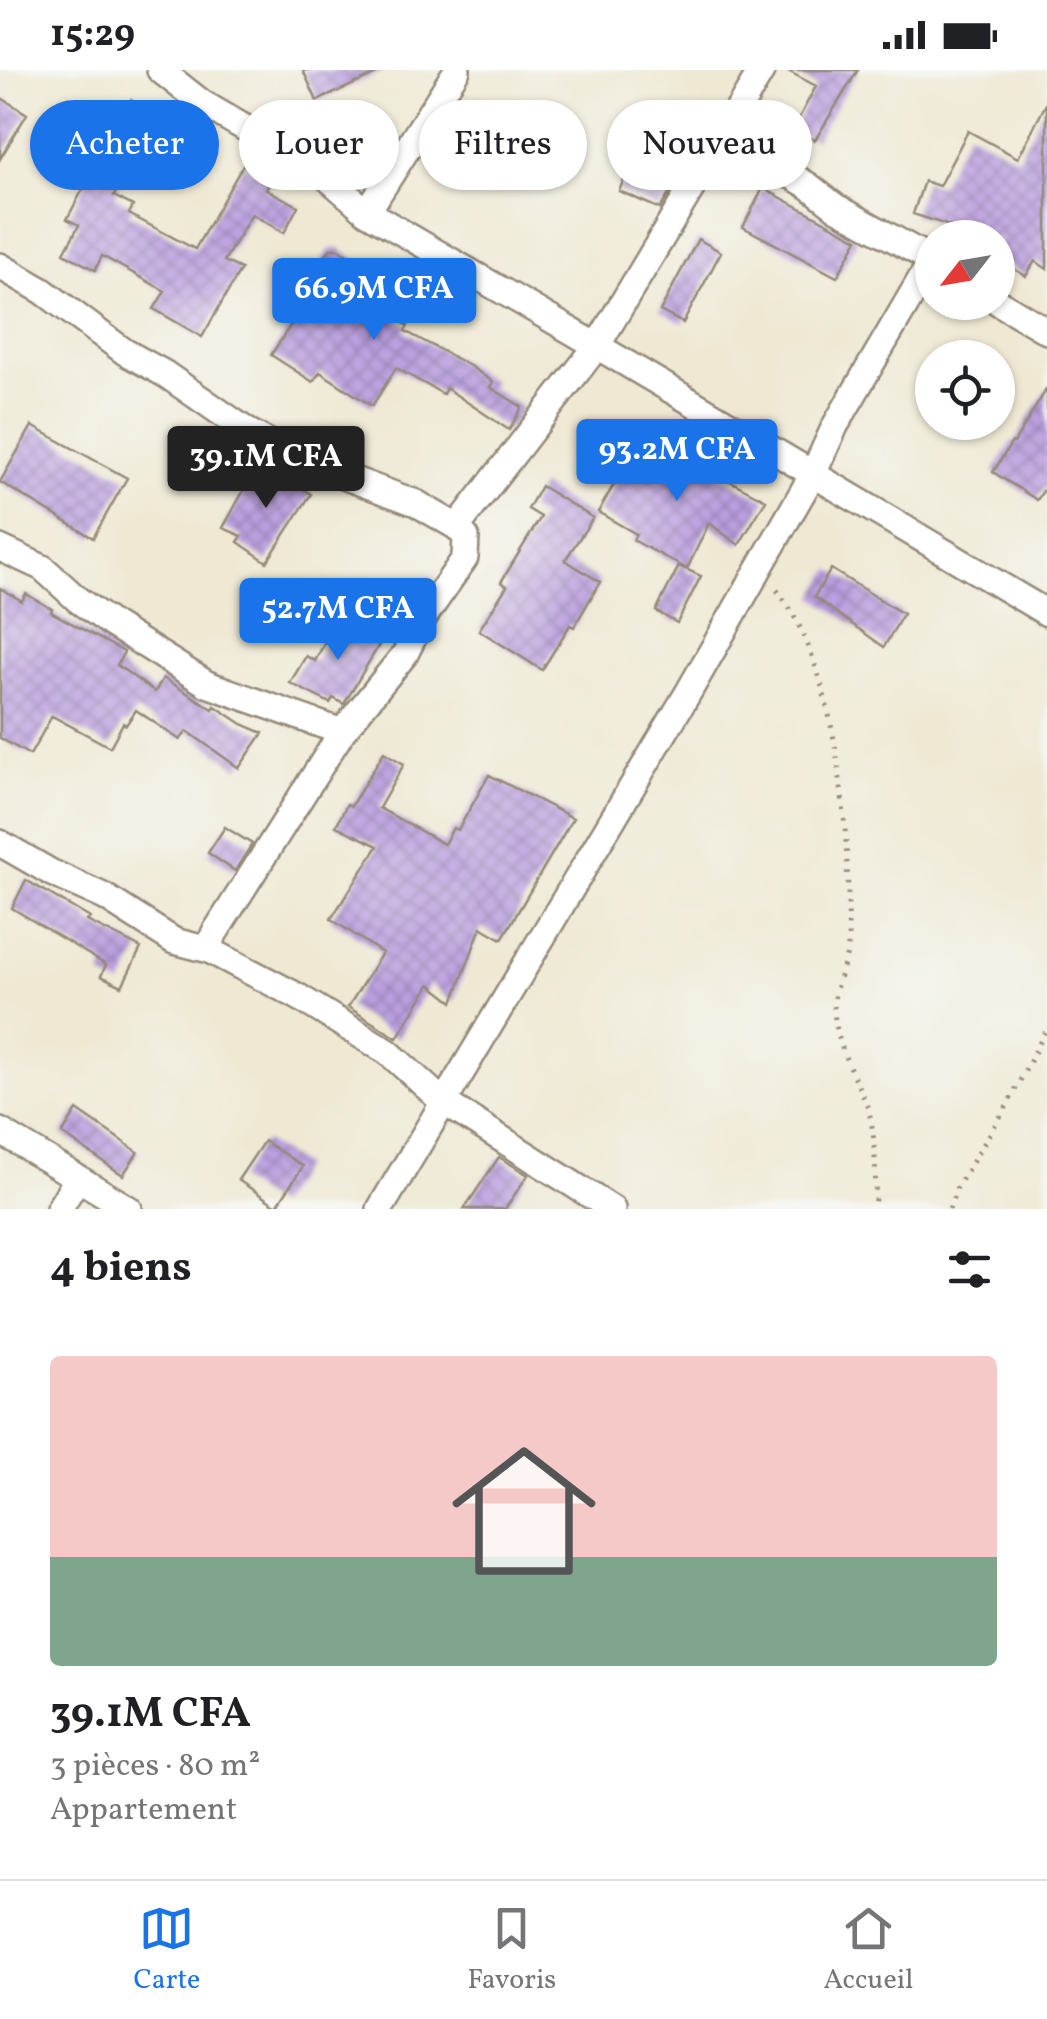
<!DOCTYPE html>
<html lang="fr">
<meta charset="utf-8">
<style>
body{margin:0;font-family:Vollkorn,serif;background:#f2f2f2;color:#202124;height:100vh;display:flex;flex-direction:column;font-size:38px;white-space:nowrap}
*{box-sizing:border-box;margin:0}
p{font-size:32px;color:#757577}
.icon{flex:none;width:55px;height:55px;fill:none;stroke:currentColor;stroke-width:2;stroke-linecap:round;stroke-linejoin:round}
.map{position:relative;height:1139px;overflow:hidden}
.panel{display:flex;flex-direction:column;background:#fff;flex:1}
.panel>*{flex:none}
.top-card{position:absolute;left:30px;top:30px;width:988px;height:90px;display:flex;gap:20px}
.needle{width:65px;rotate:239deg}
.controls{position:absolute;left:915px;top:150px;display:grid;gap:20px}
.controls a{display:grid;place-items:center;width:100px;height:100px;border-radius:50%;background:#fff;box-shadow:0 2px 8px #0004;font-size:50px}
.price{position:absolute;translate:-50% -85px;padding:0 22px;border-radius:10px;background:#1a73e8;color:#fff;font-size:32px;line-height:65px;filter:drop-shadow(0 2px 5px #0008)}
.price::after{content:'';position:absolute;left:50%;top:60px;width:30px;height:22px;margin-left:-15px;background:inherit;clip-path:polygon(0 0,100% 0,50% 100%)}
.price.current{background:#222;color:#fff}
ul{padding:0;list-style:none}
li{display:grid;align-content:center;gap:20px;height:530px;padding:0 50px}
li+li{border-top:2px solid #e0e0e0}
li span{display:grid;place-items:center;height:310px;border-radius:10px;color:#555}
li>.icon{margin-inline-start:auto}
span .icon{width:180px;height:180px;fill:#fffc;stroke-width:1}
li b{font-size:42px}
h2{display:flex;justify-content:space-between;align-items:center;height:120px;padding:0 50px;font-size:42px}
.chip{padding:0 35px;border-radius:45px;background:#fff;box-shadow:0 2px 8px #0004;font-size:35px;line-height:90px}
.chip.current{background:#1a73e8;color:#fff}
.status{display:flex;justify-content:space-between;align-items:center;height:70px;padding:0 50px;background:#fff;direction:ltr}
.status svg{height:28px;fill:currentColor}
.menu{display:flex;justify-content:space-around;align-items:center;height:140px;border-top:2px solid #e0e0e0;background:#fff;font-size:28px;color:#757577}
.menu a{display:grid;justify-items:center;gap:5px}
.menu .current{color:#1a73e8}
.map>svg:first-child{display:block}
.building{fill:url(#building-cross-hatch)}
.lines{fill:none;stroke-linecap:round;stroke-linejoin:round}
.street-casing{stroke:#958a79;stroke-width:30}
.path{stroke:#958a79;stroke-width:5;stroke-dasharray:2.5 8;stroke-linecap:butt}
.street{stroke:#fff;stroke-width:25}
</style>
<div class="status"><b>15:29</b><svg viewBox="0 0 49 12"><path d="M0 12V9h3v3zM5 12V6h3v6zM10 12V3h3v9zM15 12V0h3v12zM26 1h20v11H26zM47 4h2v5h-2z"/></svg></div>
<div class="map">
<svg width="1047" height="1139" viewBox="0 0 1047 1139">
<defs>
<pattern id="building-cross-hatch" width="8" height="8" patternUnits="userSpaceOnUse" patternTransform="scale(2.5)"><rect width="8" height="8" fill="#bb9fe0"/><path d="M0 0l8 8M0 8l8-8" fill="none" stroke="#9982b5"/></pattern>
</defs>
<rect width="100%" height="100%" fill="#f6f6f2"/>
<filter id="ink" filterUnits="userSpaceOnUse"><feTurbulence type="fractalNoise" baseFrequency=".01" numOctaves="2"/><feDisplacementMap in="SourceGraphic" scale="20" xChannelSelector="R" yChannelSelector="G"/><feConvolveMatrix kernelMatrix="1 2 1 2 8 2 1 2 1" color-interpolation-filters="sRGB"/></filter>
<filter id="wash" filterUnits="userSpaceOnUse"><feTurbulence type="fractalNoise" baseFrequency=".0048" numOctaves="4" result="noise"/><feDisplacementMap in="SourceGraphic" scale="40" xChannelSelector="R" yChannelSelector="G"/><feGaussianBlur stdDeviation="2.25" result="paint"/><feColorMatrix in="noise" values="0 0 0 0 0 0 0 0 0 0 0 0 0 0 0 0 0 1.4 0 .05"/><feComposite in="paint" operator="in"/></filter>
<g filter="url(#wash)">
<rect width="100%" height="100%" fill="#efe9d4"/>
<g id="blocks">
<path class="building" d="M303,0H385L317,31Z
M786,0H858L815,70L793,59L816,16Z
M0,27L27,44L0,89Z
M131,30L156,44L114,126L133,136L129,144L195,179L243,95L271,111L266,119L298,136L284,163L252,144L224,191L241,199L202,267L154,239L165,221L102,186L95,200L64,183L79,155L67,149Z
M1047,32V199L1035,191L1026,206L1004,193L998,168H966L968,162L913,144L924,111L939,116L968,61L1018,88Z
M628,100L672,119L660,139L619,121Z
M763,118L858,169L837,207L743,157Z
M698,169L721,182L683,253L660,241Z
M330,179H339L382,207L369,231L408,256L405,261L470,296L493,312L490,317L522,337L509,360L446,318L443,324L396,298L372,336L320,302L313,312L271,285L302,238L299,236L316,211L315,201Z
M1047,318V415L1037,430L993,402L1012,372L1014,373Z
M32,356L127,408L93,468L0,412Z
M637,375L657,386L663,376L766,430L739,475L709,453L687,499L633,470L636,464L598,442Z
M260,391L311,424L267,492L238,472L242,466L223,458Z
M541,416L593,448L565,490L600,512L574,557L570,555L542,600L479,560L507,516L501,512L541,447L528,439Z
M679,496L701,506L677,553L656,541Z
M831,499L903,544L884,577L814,527Z
M0,518L22,531L26,524L52,539L51,542L124,582L117,595L155,622L163,608L213,639L215,636L242,654L263,663L239,698L187,661L180,670L136,640L126,655L123,653L110,677L52,646L30,685L0,668Z
M339,546L382,570L344,634L333,628L330,633L290,613L306,586L315,591Z
M384,682L404,694L379,738L444,774L453,758L458,760L489,705L573,748L502,869L481,857L453,932L430,914L397,968L348,937L382,883L331,849L378,776L336,756L347,734L351,736Z
M225,757L252,774L235,801L208,783Z
M26,810L90,848L87,851L141,878L122,916L101,906L106,895L12,838Z
M77,1040L138,1082L123,1105L62,1064Z
M264,1071L303,1096L277,1136L238,1110Z
M499,1087L528,1105L505,1139H464Z"/>
</g>
</g>
<g filter="url(#ink)">
<use href="#blocks" fill-opacity="0" stroke="#958a79" stroke-width="2.5"/>
<g class="lines">
<g class="street-casing">
<path id="street" d="M721,64L809,116L836,137L932,190
M367,142L457,0
M932,190L835,356L813,404L1047,543
M0,196L43,221L125,282L165,304L247,361L303,391L416,433L457,457
M998,232L1047,261
M0,478L43,498L78,530L113,555L207,614L342,662L405,584L422,550L465,488L466,467L457,457L597,276L367,142L322,103L202,33L160,0
M0,773L52,803L105,827L174,871L209,880L297,926L388,982L442,1031L612,1139
M209,880L214,864L342,662
M0,1061L129,1139
M59,1139L77,1109
M380,1139L688,623L813,404L597,276L762,0"/>
</g>
<path class="path" d="M777,520C841,602 850,772 848,874C847,896 832,917 834,941C837,976 852,1002 866,1033C876,1056 877,1114 874,1139
M949,1139L956,1119L1007,1036L1047,958"/>
<use href="#street" class="street"/>
</g>
</g>
</svg>
<div class="controls">
<a><svg class="needle" viewBox="-14 -14 28 28"><path d="M0-13l5 13h-10z" fill="#e53935"/><path d="M0 13l5-13h-10z" fill="#757577"/></svg></a>
<a><svg class="icon" aria-label="locate" viewBox="0 0 24 24"><circle cx="12" cy="12" r="6"/><path d="M12 2v4M12 18v4M2 12h4M18 12h4"/></svg></a>
</div>
<b class="price" style="left:374px;top:273px">66.9M CFA</b>
<b class="price" style="left:677px;top:434px">93.2M CFA</b>
<b class="price current" style="left:266px;top:441px">39.1M CFA</b>
<b class="price" style="left:338px;top:593px">52.7M CFA</b>
<div class="top-card">
<a class="chip current">Acheter</a>
<a class="chip">Louer</a>
<a class="chip">Filtres</a>
<a class="chip">Nouveau</a>
</div>
</div>
<section class="panel">
<h2>4 biens<svg class="icon" aria-label="filters" viewBox="0 0 24 24"><path d="M4 7h16M4 17h16"/><circle cx="9" cy="7" r="2"/><circle cx="15" cy="17" r="2"/></svg></h2>
<ul>
<li><span style="background:linear-gradient(#f6c9c9 65%,#7fa58c 0)"><svg class="icon" aria-label="home" viewBox="0 0 24 24"><path d="M3 11l9-7 9 7M6 9v11h12V9"/></svg></span><div><b>39.1M CFA</b><p>3 pièces · 80 m²</p><p>Appartement</p></div></li>
</ul>
</section>
<nav class="menu">
<a class="current"><svg class="icon" aria-label="map" viewBox="0 0 24 24"><path d="M3 6l6-2 6 2 6-2v14l-6 2-6-2-6 2zM9 4v14M15 6v14"/></svg>Carte</a>
<a><svg class="icon" aria-label="saved" viewBox="0 0 24 24"><path d="M7 4h10v16l-5-4-5 4z"/></svg>Favoris</a>
<a><svg class="icon" aria-label="home" viewBox="0 0 24 24"><path d="M3 11l9-7 9 7M6 9v11h12V9"/></svg>Accueil</a>
</nav>
